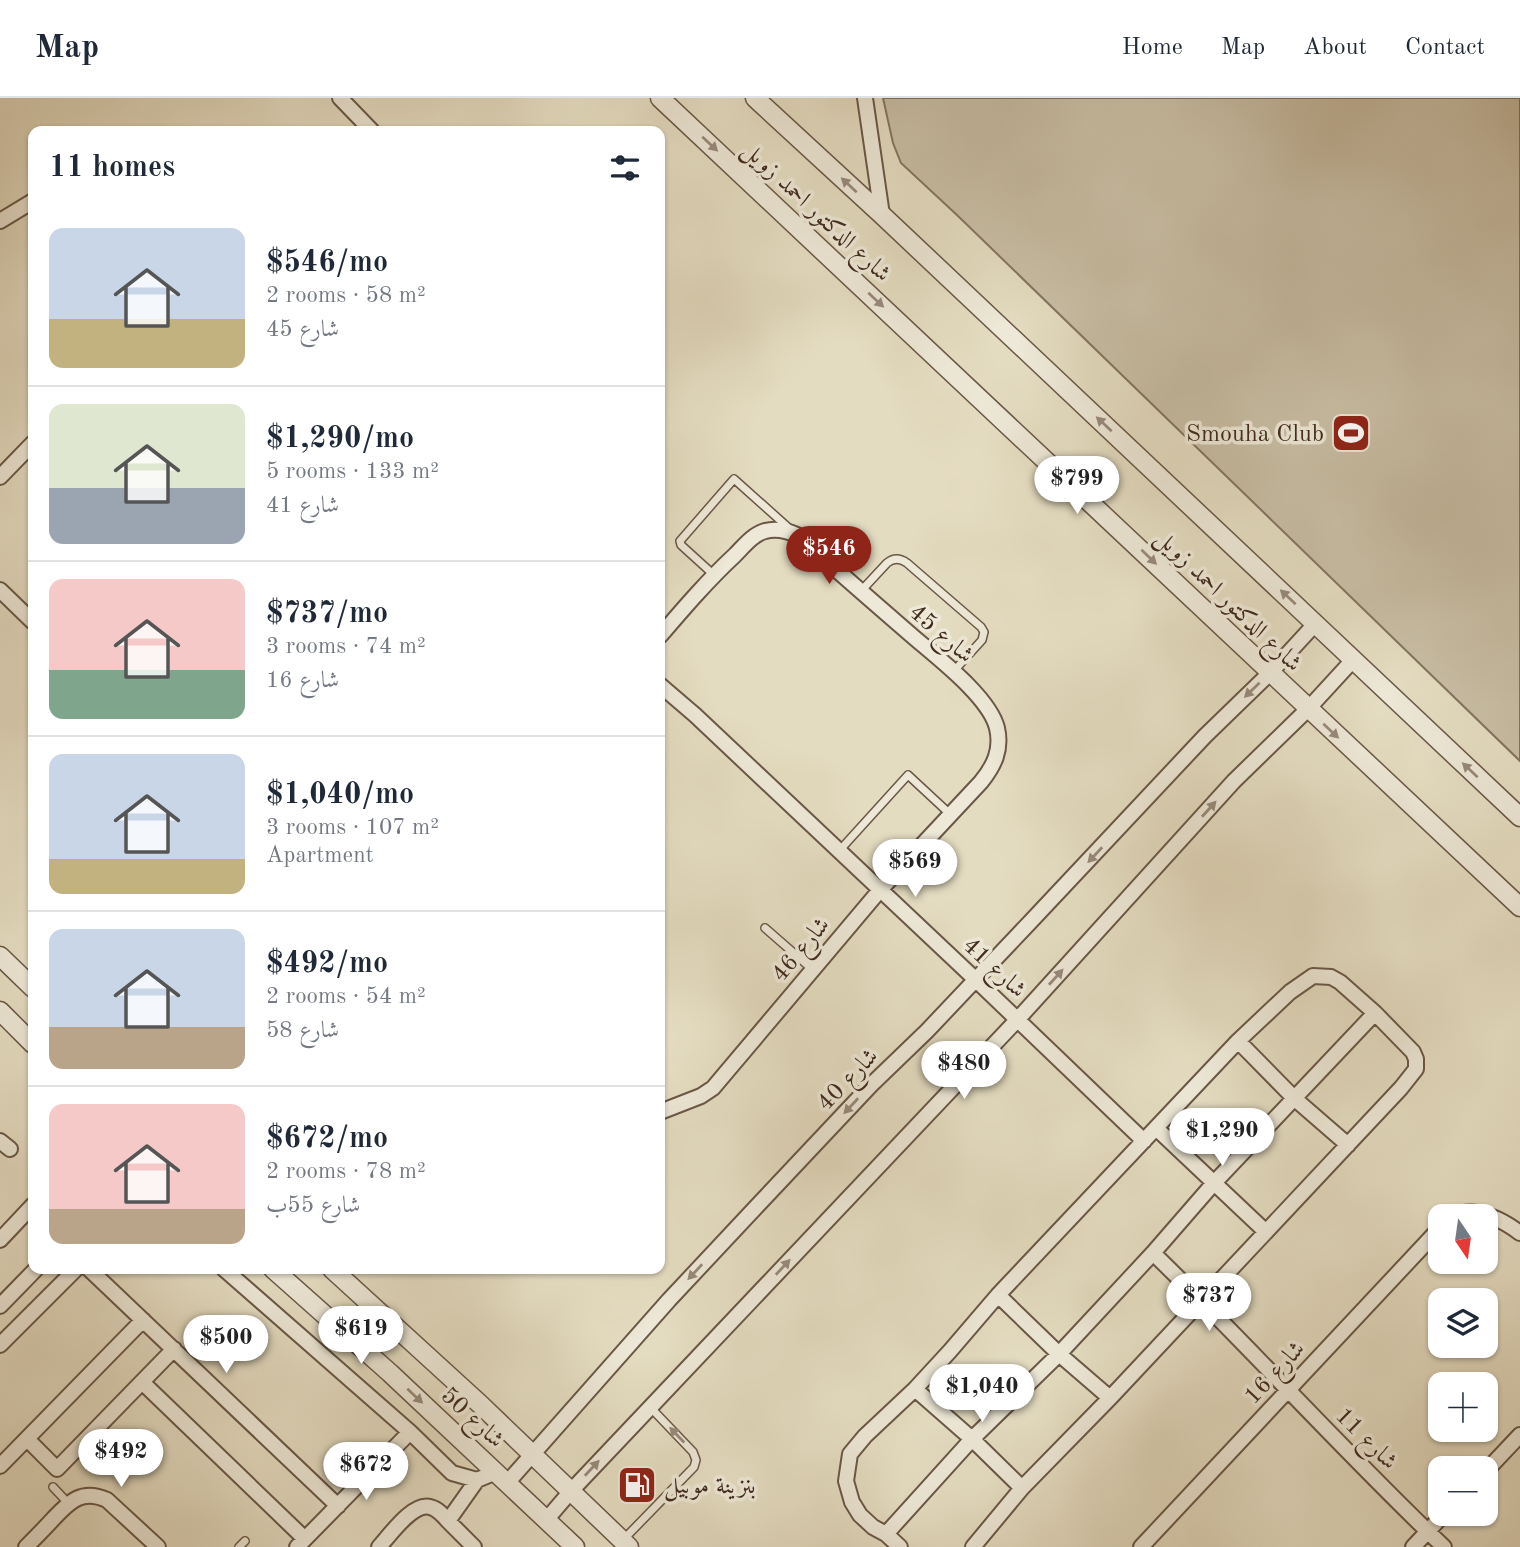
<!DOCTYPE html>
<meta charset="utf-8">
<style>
body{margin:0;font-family:"Old Standard TT",Amiri,serif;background:#f6f6f7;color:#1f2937;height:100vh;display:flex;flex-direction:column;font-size:26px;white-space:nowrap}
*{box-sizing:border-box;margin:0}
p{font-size:23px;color:#747a83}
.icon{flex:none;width:38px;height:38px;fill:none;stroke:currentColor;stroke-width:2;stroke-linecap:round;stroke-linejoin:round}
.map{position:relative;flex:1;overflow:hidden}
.side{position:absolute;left:28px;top:28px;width:637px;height:1148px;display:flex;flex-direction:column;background:#fff;border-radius:14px;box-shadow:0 2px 5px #0004}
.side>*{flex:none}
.needle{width:46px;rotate:167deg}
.controls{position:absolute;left:1428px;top:1106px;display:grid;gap:14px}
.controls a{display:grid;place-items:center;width:70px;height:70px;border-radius:14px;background:#fff;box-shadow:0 2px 5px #0004;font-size:35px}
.price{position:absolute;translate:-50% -60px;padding:0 16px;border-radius:24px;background:#fff;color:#222;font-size:23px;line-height:46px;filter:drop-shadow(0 2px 4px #0008)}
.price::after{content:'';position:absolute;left:50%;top:42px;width:21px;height:16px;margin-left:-10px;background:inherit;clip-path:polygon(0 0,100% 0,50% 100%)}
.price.active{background:#8f2418;color:#fff}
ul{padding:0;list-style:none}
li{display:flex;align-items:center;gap:21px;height:175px;padding:0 21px}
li+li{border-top:2px solid #e0e1e3}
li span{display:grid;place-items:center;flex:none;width:196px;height:140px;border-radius:14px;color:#555}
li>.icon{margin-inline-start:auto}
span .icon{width:84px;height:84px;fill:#fffc;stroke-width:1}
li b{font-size:30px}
h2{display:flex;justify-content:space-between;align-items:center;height:84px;padding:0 21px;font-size:30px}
header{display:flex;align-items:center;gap:42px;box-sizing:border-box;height:98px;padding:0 35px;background:#fff;border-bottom:2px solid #e0e1e3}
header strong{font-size:33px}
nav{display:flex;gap:38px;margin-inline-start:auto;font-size:24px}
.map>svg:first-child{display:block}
.pitch{fill:#c8bea5;stroke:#847461;stroke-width:2}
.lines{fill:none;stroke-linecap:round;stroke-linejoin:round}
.service-casing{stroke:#6a5746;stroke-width:10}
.minor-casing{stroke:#6a5746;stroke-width:18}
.tertiary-casing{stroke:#6a5746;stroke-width:21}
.service{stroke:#ede8d7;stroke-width:7}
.minor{stroke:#ede8d7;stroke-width:14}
.tertiary{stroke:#ede8d7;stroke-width:18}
.oneway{fill:#978a7a}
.labels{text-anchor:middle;stroke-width:7;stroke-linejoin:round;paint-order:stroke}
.street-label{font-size:24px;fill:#412b1d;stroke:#ede8d7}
.poi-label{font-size:24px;fill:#412b1d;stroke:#ede8d7;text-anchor:end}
</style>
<header>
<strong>Map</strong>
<nav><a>Home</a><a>Map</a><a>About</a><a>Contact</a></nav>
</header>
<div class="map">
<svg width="1520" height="1449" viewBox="0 0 1520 1449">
<rect width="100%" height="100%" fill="#e4dcc1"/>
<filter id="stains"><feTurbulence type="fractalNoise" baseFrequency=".00286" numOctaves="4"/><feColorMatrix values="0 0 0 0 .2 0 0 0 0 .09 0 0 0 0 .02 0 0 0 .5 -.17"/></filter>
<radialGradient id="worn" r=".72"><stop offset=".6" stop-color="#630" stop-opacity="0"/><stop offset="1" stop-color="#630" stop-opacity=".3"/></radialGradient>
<path class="pitch" d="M883,0H1520V663L958,118L901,65L893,45Z"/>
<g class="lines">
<g class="service-casing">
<path id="service" d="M714,477L681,447L680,443L734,381L791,432
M861,493L887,465C893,460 900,460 907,465L981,529L984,534L982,542L953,574
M839,753L908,677L950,716
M765,830L812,871
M53,1389L68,1405
M623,1442L694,1369L696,1362L693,1354L650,1309
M239,1449L245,1443"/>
</g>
<g class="minor-casing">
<path id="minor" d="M340,0L372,33
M865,0L882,117
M0,123L33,103
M0,379L33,345
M0,492L33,524
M660,538C684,510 708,482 735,457C744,448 752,437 765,433C776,430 786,432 797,437C834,470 872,503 910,536C935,558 989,598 997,630C1002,652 994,668 981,684L880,792L713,990L701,998L660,1014
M660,587L695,617L975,881L1144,1043
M1238,943L1295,1001L1348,1047
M1156,1030L1266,1134
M0,1043L10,1051
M1454,1118C1477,1108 1501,1121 1520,1135
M0,1142L33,1107
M1153,1155C1252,1251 1344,1354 1444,1449
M89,1171L338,1408
M224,1171L410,1334L452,1375L477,1382L496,1374
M998,1197L1059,1256L1110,1300
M0,1208L36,1171
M0,1247L76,1171
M142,1284L305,1441
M915,1291L972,1341L1022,1390
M27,1341L57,1371L174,1251
M0,1368L143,1222
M1486,1373L1520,1337
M507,1385L669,1202L758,1107L871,987L927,933L1034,820L1205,638L1270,575L1316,525
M547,1421L571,1393L1018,921L1234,683L1308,611L1353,562
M886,1436L972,1341L1059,1256L1153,1155L1213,1086L1375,915
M26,1449C36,1439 45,1430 54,1420C70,1403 82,1391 107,1402L158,1449
M297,1449L410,1334
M379,1449C390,1437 413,1404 430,1409C438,1411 443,1417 448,1423
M474,1449L448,1423L477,1382
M900,1449L886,1436L873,1429L860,1417L852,1404L846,1383L850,1356L865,1338L915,1291L950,1253L998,1197L1238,943L1290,894L1313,878L1331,879L1340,884L1375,915L1413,954L1416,961V971L1401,990L1110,1300L1022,1390L973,1449
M1141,1449L1440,1130
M1413,1449L1444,1416"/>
</g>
<g class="tertiary-casing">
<path id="tertiary" d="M660,0C948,268 1232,541 1520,809
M755,0L882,117L1520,719
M0,858L33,890
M0,913L33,946
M273,1171L390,1275L575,1449
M332,1171L482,1308L629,1449"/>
</g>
<use href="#service" class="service"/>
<use href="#minor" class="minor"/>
<use href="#tertiary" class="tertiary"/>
</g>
<defs><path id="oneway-solid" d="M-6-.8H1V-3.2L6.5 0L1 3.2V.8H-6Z" transform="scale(1.75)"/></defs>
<g class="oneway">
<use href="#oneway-solid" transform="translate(710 46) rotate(43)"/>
<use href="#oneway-solid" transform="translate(849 87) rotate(-137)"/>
<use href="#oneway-solid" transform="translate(876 202) rotate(43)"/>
<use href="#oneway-solid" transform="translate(1104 326) rotate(-137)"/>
<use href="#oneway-solid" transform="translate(1149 459) rotate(44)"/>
<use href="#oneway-solid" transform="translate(1288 499) rotate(-137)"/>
<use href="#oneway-solid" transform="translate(1252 592) rotate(136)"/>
<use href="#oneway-solid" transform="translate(1331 633) rotate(43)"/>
<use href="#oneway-solid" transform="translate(1470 672) rotate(-137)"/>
<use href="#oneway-solid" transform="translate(1209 711) rotate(-48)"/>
<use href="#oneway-solid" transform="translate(1095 757) rotate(133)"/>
<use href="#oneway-solid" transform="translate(1056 879) rotate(-48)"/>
<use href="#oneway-solid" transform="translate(851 1008) rotate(133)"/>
<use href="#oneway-solid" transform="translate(783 1169) rotate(-47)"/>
<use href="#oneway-solid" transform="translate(695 1174) rotate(133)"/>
<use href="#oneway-solid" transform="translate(415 1298) rotate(43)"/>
<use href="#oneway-solid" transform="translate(677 1337) rotate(-134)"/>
<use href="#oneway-solid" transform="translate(592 1370) rotate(-47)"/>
</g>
<defs>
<g id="stadium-square" transform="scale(2.0125)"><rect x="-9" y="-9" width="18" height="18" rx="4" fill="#8f2418" stroke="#ede8d7"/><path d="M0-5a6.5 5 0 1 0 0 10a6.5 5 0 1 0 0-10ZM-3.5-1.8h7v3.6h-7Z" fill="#fff"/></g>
<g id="fuel-square" transform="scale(2.0125)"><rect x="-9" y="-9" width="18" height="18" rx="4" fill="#8f2418" stroke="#ede8d7"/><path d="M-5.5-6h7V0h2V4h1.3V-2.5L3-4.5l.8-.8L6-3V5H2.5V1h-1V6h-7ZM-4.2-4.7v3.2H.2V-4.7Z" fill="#fff"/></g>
</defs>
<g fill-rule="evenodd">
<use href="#stadium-square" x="1351" y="335"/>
<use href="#fuel-square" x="637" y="1387"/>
</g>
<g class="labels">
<g class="street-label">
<text transform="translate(817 113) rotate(43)" y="8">شارع الدكتور احمد زويل</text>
<text transform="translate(1229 502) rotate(44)" y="8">شارع الدكتور احمد زويل</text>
<text transform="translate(942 535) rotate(41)" y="8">شارع 45</text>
<text transform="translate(800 851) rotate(-50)" y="8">شارع 46</text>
<text transform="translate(995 869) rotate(43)" y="8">شارع 41</text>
<text transform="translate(847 981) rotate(-46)" y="8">شارع 40</text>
<text transform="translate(1274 1274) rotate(-47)" y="8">شارع 16</text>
<text transform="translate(473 1319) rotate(43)" y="8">شارع 50</text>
<text transform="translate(1367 1340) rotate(45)" y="8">شارع 11</text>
</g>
<g class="poi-label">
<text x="1324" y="343">Smouha Club</text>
<text x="664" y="1395" text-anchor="start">بنزينة موبيل</text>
</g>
</g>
<rect width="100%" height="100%" filter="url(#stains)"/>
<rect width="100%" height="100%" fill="url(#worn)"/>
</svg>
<div class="controls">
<a><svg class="needle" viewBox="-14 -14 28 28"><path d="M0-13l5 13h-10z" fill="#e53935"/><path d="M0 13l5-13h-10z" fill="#747a83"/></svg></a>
<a><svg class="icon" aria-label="layers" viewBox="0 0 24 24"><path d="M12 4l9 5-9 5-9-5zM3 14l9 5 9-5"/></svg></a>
<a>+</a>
<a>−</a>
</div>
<b class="price" style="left:1077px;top:418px">$799</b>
<b class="price active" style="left:829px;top:488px">$546</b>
<b class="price" style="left:915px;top:801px">$569</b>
<b class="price" style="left:964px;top:1003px">$480</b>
<b class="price" style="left:1222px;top:1070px">$1,290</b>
<b class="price" style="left:1209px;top:1235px">$737</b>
<b class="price" style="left:361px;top:1268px">$619</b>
<b class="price" style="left:226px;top:1277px">$500</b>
<b class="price" style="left:982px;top:1326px">$1,040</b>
<b class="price" style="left:121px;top:1391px">$492</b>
<b class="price" style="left:366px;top:1404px">$672</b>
<section class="side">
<h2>11 homes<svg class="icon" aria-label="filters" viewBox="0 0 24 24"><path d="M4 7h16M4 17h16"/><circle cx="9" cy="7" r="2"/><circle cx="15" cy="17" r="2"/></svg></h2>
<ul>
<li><span style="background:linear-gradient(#c9d6e8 65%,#c2b280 0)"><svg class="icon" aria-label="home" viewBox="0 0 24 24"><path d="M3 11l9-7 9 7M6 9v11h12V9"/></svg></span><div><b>$546/mo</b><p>2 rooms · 58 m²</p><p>شارع 45</p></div></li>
<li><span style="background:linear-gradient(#dfe7d0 60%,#9aa5b1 0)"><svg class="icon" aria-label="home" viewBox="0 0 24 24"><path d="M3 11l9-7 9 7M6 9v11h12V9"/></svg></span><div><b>$1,290/mo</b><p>5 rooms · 133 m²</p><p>شارع 41</p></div></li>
<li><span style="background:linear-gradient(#f6c9c9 65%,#7fa58c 0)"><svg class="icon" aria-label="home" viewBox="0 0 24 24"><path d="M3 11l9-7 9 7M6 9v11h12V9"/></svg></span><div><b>$737/mo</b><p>3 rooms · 74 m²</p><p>شارع 16</p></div></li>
<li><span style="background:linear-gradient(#c9d6e8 75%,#c2b280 0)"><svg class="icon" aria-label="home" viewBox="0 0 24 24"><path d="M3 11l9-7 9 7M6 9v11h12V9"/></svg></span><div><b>$1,040/mo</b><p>3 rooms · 107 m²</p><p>Apartment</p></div></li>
<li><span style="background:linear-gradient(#c9d6e8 70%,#b9a48a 0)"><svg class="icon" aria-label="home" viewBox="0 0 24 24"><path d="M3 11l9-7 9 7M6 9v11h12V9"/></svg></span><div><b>$492/mo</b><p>2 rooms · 54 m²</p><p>شارع 58</p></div></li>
<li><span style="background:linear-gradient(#f6c9c9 75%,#b9a48a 0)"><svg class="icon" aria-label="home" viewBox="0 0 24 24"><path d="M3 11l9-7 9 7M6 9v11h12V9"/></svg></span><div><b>$672/mo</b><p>2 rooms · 78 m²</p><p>شارع 55ب</p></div></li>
</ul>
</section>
</div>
